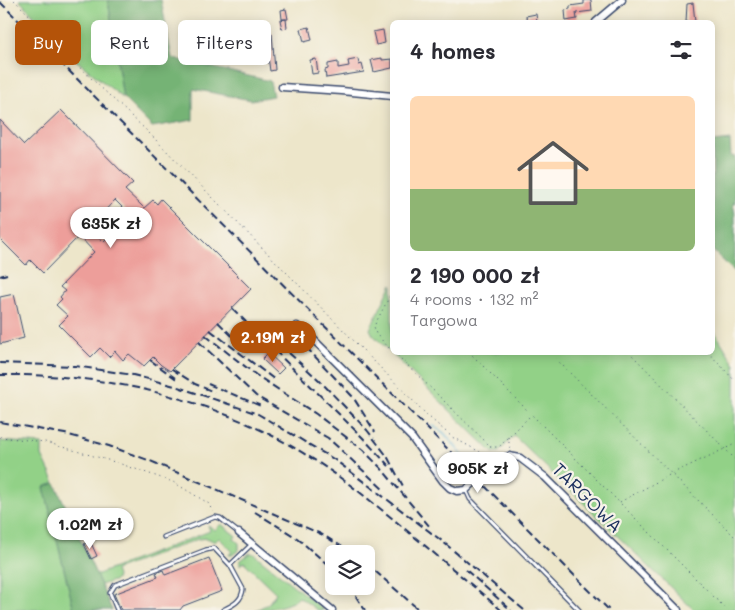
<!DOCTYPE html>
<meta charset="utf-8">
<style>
body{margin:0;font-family:Mali,sans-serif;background:#f2f2f3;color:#2b2b33;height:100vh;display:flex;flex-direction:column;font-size:19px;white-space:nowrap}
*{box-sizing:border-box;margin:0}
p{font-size:16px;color:#7c7c81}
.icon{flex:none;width:28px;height:28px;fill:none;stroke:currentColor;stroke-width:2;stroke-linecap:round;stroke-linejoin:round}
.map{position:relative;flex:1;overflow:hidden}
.drawer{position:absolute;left:390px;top:20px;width:325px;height:335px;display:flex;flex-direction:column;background:#fff;border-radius:8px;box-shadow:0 2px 12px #0003}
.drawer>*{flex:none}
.hud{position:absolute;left:15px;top:20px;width:300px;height:45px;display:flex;gap:10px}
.fabs{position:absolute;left:325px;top:545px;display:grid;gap:10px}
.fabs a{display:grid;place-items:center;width:50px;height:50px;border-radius:8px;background:#fff;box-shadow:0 2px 12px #0003;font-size:25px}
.price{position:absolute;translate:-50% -42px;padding:0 11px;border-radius:18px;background:#fff;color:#222;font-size:16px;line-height:32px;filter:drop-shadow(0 1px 2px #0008)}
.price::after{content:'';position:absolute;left:50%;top:30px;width:15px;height:11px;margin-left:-8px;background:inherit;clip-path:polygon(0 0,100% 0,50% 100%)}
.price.selected{background:#b45309;color:#fff}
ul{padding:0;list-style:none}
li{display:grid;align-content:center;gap:10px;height:265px;padding:0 20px}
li+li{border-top:1px solid #e1e1e2}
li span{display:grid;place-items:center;height:155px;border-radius:8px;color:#555}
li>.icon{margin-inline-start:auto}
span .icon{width:90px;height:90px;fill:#fffc;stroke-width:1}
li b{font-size:21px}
h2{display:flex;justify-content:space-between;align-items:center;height:60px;padding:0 20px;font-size:21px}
.chip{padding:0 18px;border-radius:8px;background:#fff;box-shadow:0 2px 12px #0003;font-size:18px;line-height:45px}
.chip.selected{background:#b45309;color:#fff}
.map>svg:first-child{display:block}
.green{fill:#92d187;stroke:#568072}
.forest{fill:#75b374;stroke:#487169}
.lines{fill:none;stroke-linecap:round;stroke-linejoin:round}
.stream{stroke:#53aed1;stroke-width:2}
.building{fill:#ed9e9a;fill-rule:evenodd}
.service-casing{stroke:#3a4a6e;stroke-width:5.5}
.minor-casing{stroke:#3a4a6e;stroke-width:9}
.path{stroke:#3a4a6e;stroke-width:1;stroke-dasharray:1 4;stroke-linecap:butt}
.service{stroke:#fff;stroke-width:3}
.minor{stroke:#fff;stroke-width:6}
.rail{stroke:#1b2f5e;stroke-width:2;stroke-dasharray:8 4;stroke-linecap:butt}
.labels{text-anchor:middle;stroke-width:4.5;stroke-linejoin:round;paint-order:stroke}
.street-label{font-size:18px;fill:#1b2f5e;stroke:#f7f3e8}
</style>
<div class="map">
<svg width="735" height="610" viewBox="0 0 735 610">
<rect width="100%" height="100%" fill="#f7f3e8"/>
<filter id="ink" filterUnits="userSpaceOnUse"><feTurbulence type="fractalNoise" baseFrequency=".02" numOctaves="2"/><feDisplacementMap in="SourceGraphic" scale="10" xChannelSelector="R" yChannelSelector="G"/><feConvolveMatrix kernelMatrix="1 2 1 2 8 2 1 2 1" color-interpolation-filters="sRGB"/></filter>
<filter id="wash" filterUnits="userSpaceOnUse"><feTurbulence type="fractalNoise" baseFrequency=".0096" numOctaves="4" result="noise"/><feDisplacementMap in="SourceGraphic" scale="20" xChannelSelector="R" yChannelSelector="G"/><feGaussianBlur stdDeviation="1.12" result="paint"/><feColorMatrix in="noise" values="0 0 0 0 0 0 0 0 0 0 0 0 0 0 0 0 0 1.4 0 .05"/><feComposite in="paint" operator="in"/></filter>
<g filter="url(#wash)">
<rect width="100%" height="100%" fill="#ede6ca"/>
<path class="green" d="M19,0H108L123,98L77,61L67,49Z
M392,284V352H712L713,329L735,365V610H694L514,436L499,452L493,453L373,335L370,329Z
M0,441L42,444V456L55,483L44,487L74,610H0Z
M221,524L236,536L234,539L239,543V550L232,555H229L232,551L219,538L215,542L207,538L198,539L115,570L117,576L116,580L101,585L96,575L210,531L208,525L215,530Z
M250,553L254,554L324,610H317L299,597C293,605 267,610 256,610L268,604L276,593L244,562L240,565V561Z"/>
<path class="forest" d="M108,0H161L172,58L270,81L273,96L251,100L193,89V120L152,127L123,98Z
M730,140L731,156L735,157V203H733L735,215V272L712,250L713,142Z
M55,483L112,610H74L44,487Z"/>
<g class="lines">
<path class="stream" d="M432,425L444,433L464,457L482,462
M495,475L511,485"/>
</g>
<g id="blocks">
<path class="building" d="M584,0H591L592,11L576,13L577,19L566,21L565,10L570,9V6L584,4Z
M693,3L695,22H686L687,4Z
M286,9L288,19H282L281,10Z
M536,14L537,22H527L526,16Z
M286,19L287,28L282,29L280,20Z
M309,27L312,40L304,42L301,29Z
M383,30L385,43L376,45L373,32Z
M272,33L275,70L270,71L265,34Z
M382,58V60L392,59V68L374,72L371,60Z
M316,59L318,73L312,74L310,60Z
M358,59L359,65L362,64L364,72L326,78L325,70L328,69V64L338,62V68L349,66L348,61Z
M61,110L133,183L125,190L141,205L144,208L153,200L157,204L161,199L251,289L170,371L161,365L153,357L144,366L129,354L123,360L115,351L109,357L100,348L91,357L59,325L68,316L56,305L62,299L60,297L65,291L60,287L94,252L79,236L43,273L30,260L26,265L0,239V120L24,145ZM115,200L130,215L104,242L89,227Z
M14,294L24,338L0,344V297Z
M268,353L284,368L278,374L262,359Z
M90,541L97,556L91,559L84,544Z
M209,558L222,591L183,606L180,610H121L114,594L158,577L156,573L163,570L165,575Z"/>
</g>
</g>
<g filter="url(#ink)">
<use href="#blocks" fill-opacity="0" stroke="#3a4a6e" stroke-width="1"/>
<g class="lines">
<g class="service-casing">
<path id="service" d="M466,490L470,499L579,610
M164,537L215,517L220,518L239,533
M230,565L252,544
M117,610L110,593L115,585L206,550L214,548L230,565L243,589C242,601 233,605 223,610"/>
</g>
<g class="minor-casing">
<path id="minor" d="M596,22L622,0
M282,87L342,91L392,96
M297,326L314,340L412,438L443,481L450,488L457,491L466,490L499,459L509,456L520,458L545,477L678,610
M239,533L332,610"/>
</g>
<path class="path" d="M14,0L65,50L74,62L147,131L429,417L452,437L480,452L488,460
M392,292L374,326L376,334L392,351
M394,352L491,447H499L531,415
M469,352L727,610
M549,352L735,537
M629,352L735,459
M708,352L735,381
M0,437L45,442L118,463L173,482L208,503L213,512
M508,437L510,448
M454,467L461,475L463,483
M620,502L671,474L735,444"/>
<use href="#service" class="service"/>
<use href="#minor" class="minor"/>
<path class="rail" d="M0,2L609,610
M0,276L7,274
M232,308L363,438L389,466
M218,322L248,352
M210,330L275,380
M205,335L256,375L316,414L363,450L381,468L430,527
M199,342L256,396L328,438L383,489
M280,345L319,380L367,430L387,456L404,488
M306,347L353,397L375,432
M150,360L178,380
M0,363L75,366L133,375L175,386L258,414L335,460L442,541L524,610
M172,369L195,384L214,392
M0,375C104,373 209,397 298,450C339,474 375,504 411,534C441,559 471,584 501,610
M208,384L261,406
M0,422L65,434L109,446L148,460L321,534L354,554
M255,512L297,538L334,570
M366,563L419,610
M466,570L511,610
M349,586L365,610"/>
</g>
</g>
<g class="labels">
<g class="street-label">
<text transform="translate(587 498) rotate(45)" y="6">TARGOWA</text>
</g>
</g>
</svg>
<div class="fabs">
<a><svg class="icon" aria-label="layers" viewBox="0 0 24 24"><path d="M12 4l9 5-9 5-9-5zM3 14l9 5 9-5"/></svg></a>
</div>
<b class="price" style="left:111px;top:249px">635K zł</b>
<b class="price selected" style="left:273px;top:363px">2.19M zł</b>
<b class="price" style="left:478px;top:494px">905K zł</b>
<b class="price" style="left:90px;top:550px">1.02M zł</b>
<div class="hud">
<a class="chip selected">Buy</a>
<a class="chip">Rent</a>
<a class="chip">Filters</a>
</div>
<section class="drawer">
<h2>4 homes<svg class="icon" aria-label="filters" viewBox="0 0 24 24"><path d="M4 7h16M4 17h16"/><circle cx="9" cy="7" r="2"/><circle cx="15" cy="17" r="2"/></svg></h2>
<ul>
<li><span style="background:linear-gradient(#ffd9b3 60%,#8fb573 0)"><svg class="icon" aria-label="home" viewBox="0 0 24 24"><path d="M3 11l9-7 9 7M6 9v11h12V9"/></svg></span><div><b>2 190 000 zł</b><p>4 rooms · 132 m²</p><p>Targowa</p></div></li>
</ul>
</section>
</div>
